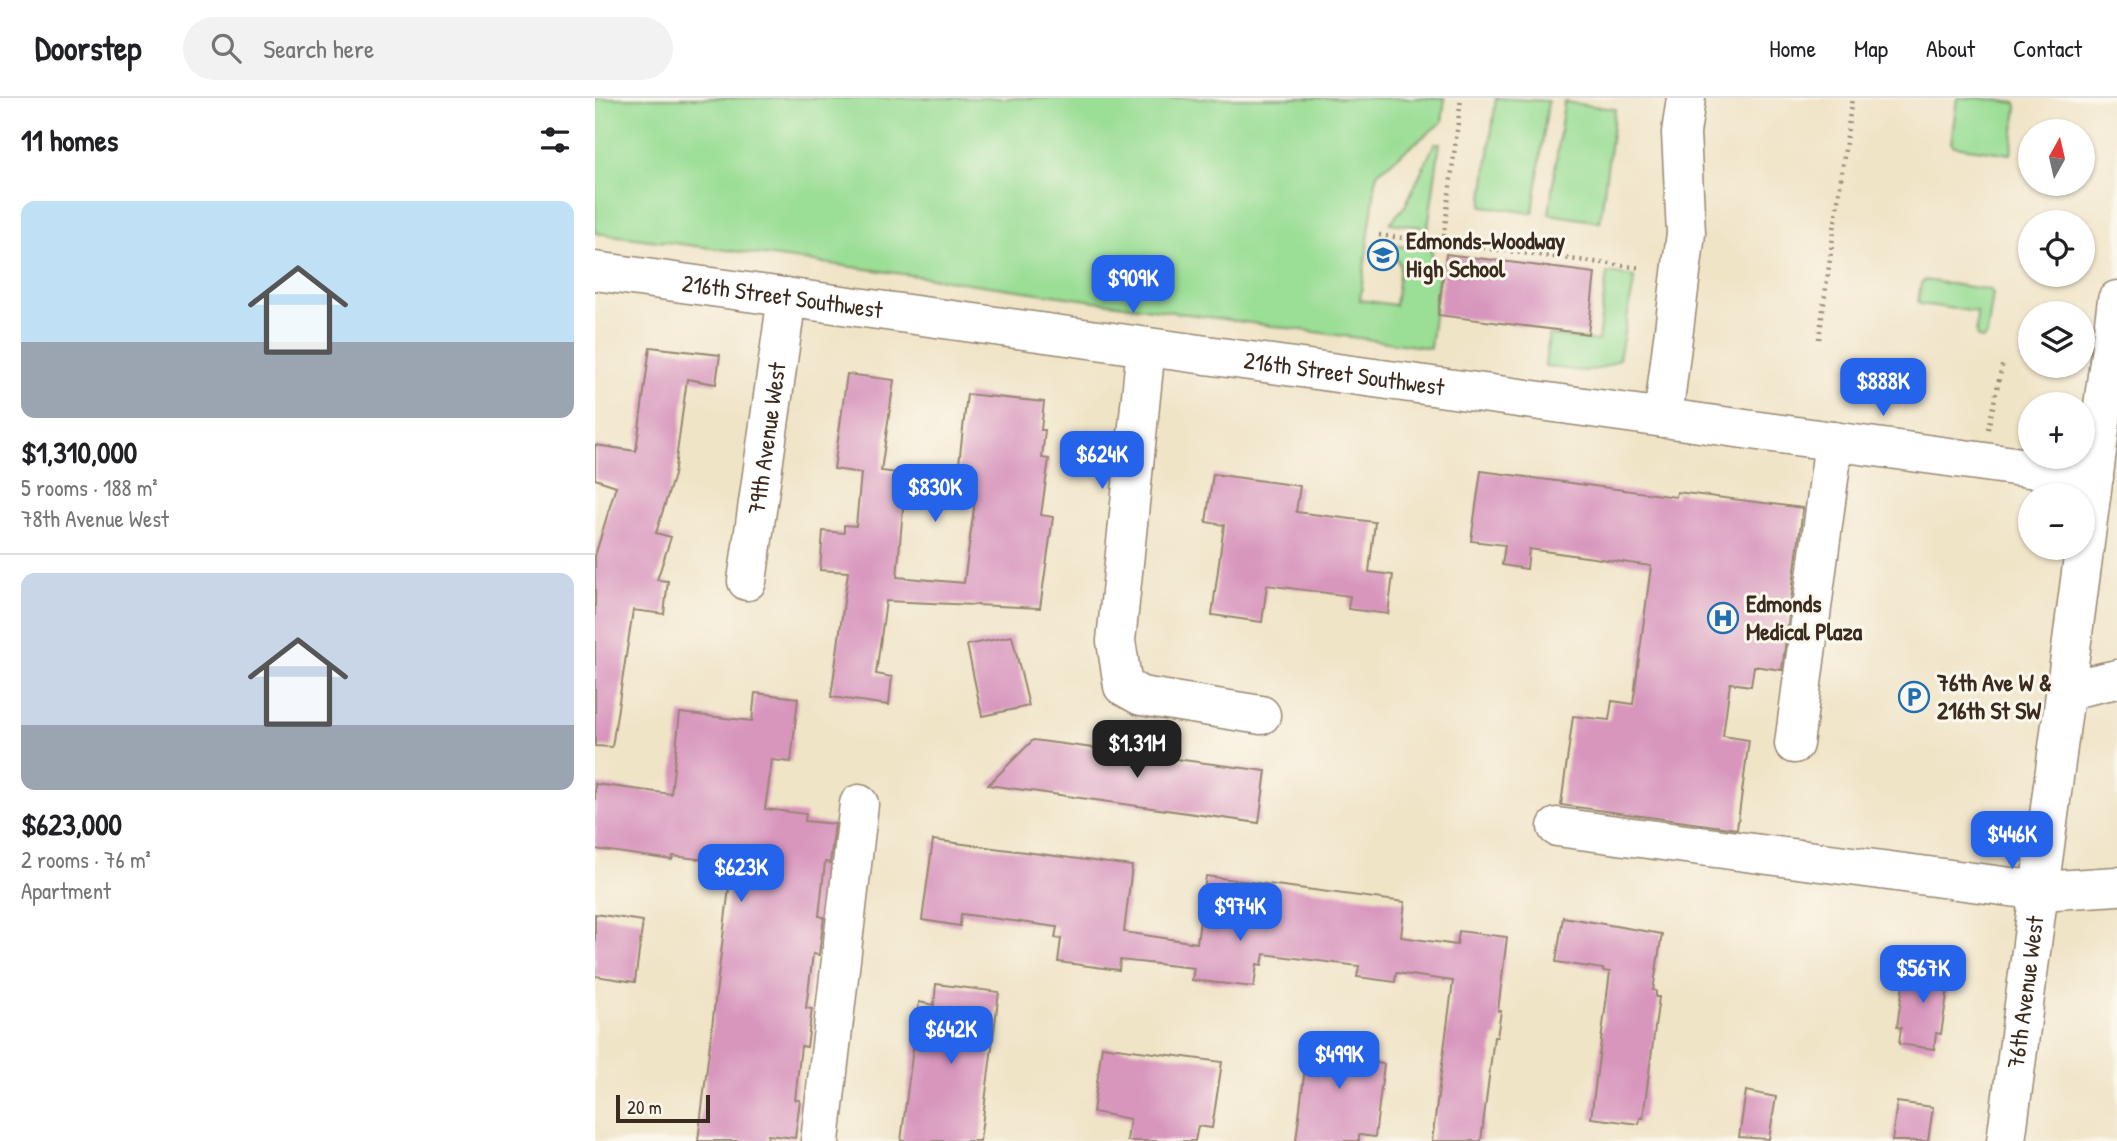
<!DOCTYPE html>
<meta charset="utf-8">
<style>
body{margin:0;font-family:"Patrick Hand",sans-serif;background:#f2f2f2;color:#202124;height:100vh;display:flex;flex-direction:column;font-size:26px;white-space:nowrap}
*{box-sizing:border-box;margin:0}
p{font-size:23px;color:#757577}
.icon{flex:none;width:38px;height:38px;fill:none;stroke:currentColor;stroke-width:2;stroke-linecap:round;stroke-linejoin:round}
.map{position:relative;flex:1;overflow:hidden}
.panel{display:flex;flex-direction:column;background:#fff;width:595px}
.panel>*{flex:none}
.needle{width:46px;rotate:8deg}
.tools{position:absolute;left:1423px;top:21px;display:grid;gap:14px}
.tools a{display:grid;place-items:center;width:77px;height:77px;border-radius:50%;background:#fff;box-shadow:0 2px 5px #0004;font-size:35px}
.scale{position:absolute;left:21px;bottom:18px;width:94px;box-sizing:border-box;padding-left:7px;border:4px solid #3b2a1e;border-top:0;font-size:19px;line-height:24px;white-space:nowrap;color:#3b2a1e;-webkit-text-stroke:5px #fbf7ec;paint-order:stroke}
.price{position:absolute;translate:-50% -60px;padding:0 16px;border-radius:14px;background:#2563eb;color:#fff;font-size:23px;line-height:46px;filter:drop-shadow(0 2px 4px #0008)}
.price::after{content:'';position:absolute;left:50%;top:42px;width:21px;height:16px;margin-left:-10px;background:inherit;clip-path:polygon(0 0,100% 0,50% 100%)}
.price.selected{background:#222;color:#fff}
ul{padding:0;list-style:none}
li{display:grid;align-content:center;gap:14px;height:371px;padding:0 21px}
li+li{border-top:2px solid #e0e0e0}
li span{display:grid;place-items:center;height:217px;border-radius:14px;color:#555}
li>.icon{margin-inline-start:auto}
span .icon{width:126px;height:126px;fill:#fffc;stroke-width:1}
li b{font-size:30px}
h2{display:flex;justify-content:space-between;align-items:center;height:84px;padding:0 21px;font-size:30px}
header{display:flex;align-items:center;gap:42px;box-sizing:border-box;height:98px;padding:0 35px;background:#fff;border-bottom:2px solid #e0e0e0}
header strong{font-size:33px}
nav{display:flex;gap:38px;margin-inline-start:auto;font-size:24px}
.search{width:490px;height:63px;background:#f2f2f2;display:flex;align-items:center;gap:18px;box-sizing:border-box;padding:0 24px;border-radius:38px;color:#757577;font-size:26px}
main{display:flex;flex:1;min-height:0}
.map>svg:first-child{display:block}
.green{fill:#9bde96;stroke:#6b845a;stroke-width:2}
.building{fill:#d896bd}
.lines{fill:none;stroke-linecap:round;stroke-linejoin:round}
.minor-casing{stroke:#968772;stroke-width:41}
.path{stroke:#968772;stroke-width:4.5;stroke-dasharray:2 5;stroke-linecap:butt}
.minor{stroke:#fff;stroke-width:38}
.labels{text-anchor:middle;stroke-width:6;stroke-linejoin:round;paint-order:stroke}
.poi-label{font-size:24px;font-weight:bold;fill:#3b2a1e;stroke:#fbf7ec;text-anchor:start}
.street-label{font-size:24px;fill:#3b2a1e;stroke:#fbf7ec}
</style>
<header>
<strong>Doorstep</strong>
<div class="search"><svg class="icon" aria-label="search" viewBox="0 0 24 24"><circle cx="10" cy="10" r="6"/><path d="M15 15l6 6"/></svg>Search here</div>
<nav><a>Home</a><a>Map</a><a>About</a><a>Contact</a></nav>
</header>
<main>
<section class="panel">
<h2>11 homes<svg class="icon" aria-label="filters" viewBox="0 0 24 24"><path d="M4 7h16M4 17h16"/><circle cx="9" cy="7" r="2"/><circle cx="15" cy="17" r="2"/></svg></h2>
<ul>
<li><span style="background:linear-gradient(#bfe0f5 65%,#9aa5b1 0)"><svg class="icon" aria-label="home" viewBox="0 0 24 24"><path d="M3 11l9-7 9 7M6 9v11h12V9"/></svg></span><div><b>$1,310,000</b><p>5 rooms · 188 m²</p><p>78th Avenue West</p></div></li>
<li><span style="background:linear-gradient(#c9d6e8 70%,#9aa5b1 0)"><svg class="icon" aria-label="home" viewBox="0 0 24 24"><path d="M3 11l9-7 9 7M6 9v11h12V9"/></svg></span><div><b>$623,000</b><p>2 rooms · 76 m²</p><p>Apartment</p></div></li>
</ul>
</section>
<div class="map">
<svg width="1522" height="1043" viewBox="0 0 1522 1043">
<rect width="100%" height="100%" fill="#fbf7ec"/>
<filter id="ink" filterUnits="userSpaceOnUse"><feTurbulence type="fractalNoise" baseFrequency=".0143" numOctaves="2"/><feDisplacementMap in="SourceGraphic" scale="14" xChannelSelector="R" yChannelSelector="G"/><feConvolveMatrix kernelMatrix="1 2 1 2 8 2 1 2 1" color-interpolation-filters="sRGB"/></filter>
<filter id="wash" filterUnits="userSpaceOnUse"><feTurbulence type="fractalNoise" baseFrequency=".00686" numOctaves="4" result="noise"/><feDisplacementMap in="SourceGraphic" scale="28" xChannelSelector="R" yChannelSelector="G"/><feGaussianBlur stdDeviation="1.57" result="paint"/><feColorMatrix in="noise" values="0 0 0 0 0 0 0 0 0 0 0 0 0 0 0 0 0 1.4 0 .05"/><feComposite in="paint" operator="in"/></filter>
<g filter="url(#wash)">
<rect width="100%" height="100%" fill="#f0e4c7"/>
<path class="green" d="M0,0H850L847,24L782,75L765,202L800,207L805,168L795,147L837,152L836,167L845,169L835,250C557,212 279,170 0,135Z
M901,0L953,3L938,115L887,108Z
M1362,0H1385L1421,5L1422,9L1416,56L1359,48L1356,45Z
M969,4L1020,11L1005,124L954,116Z
M840,45H845L833,130L795,125L810,108Z
M1012,175L1040,179L1024,261C997,279 980,272 950,268L954,237L1003,243Z
M1330,182L1395,192L1398,195L1392,237L1388,241L1383,240L1381,236L1382,214L1325,206L1323,203L1326,185Z"/>
<g id="blocks">
<path class="building" d="M851,156L1000,175L993,236L843,217Z
M55,249L125,257L121,286L92,281L79,377L61,435L76,439L62,482L73,483L69,516L38,512L17,649L0,648V458L21,388L0,381V347L41,353Z
M252,276L299,282L286,373L311,376L302,479L369,485L381,395L361,392L372,296L449,304L446,332H450L447,360L454,361L446,417L458,419L445,510L291,503L281,576L297,579L294,607L236,599L253,474L225,472L228,433L249,435V427L261,428L266,375L239,371Z
M886,373L1081,399L1082,394L1208,410L1187,572L1159,568L1156,588L1135,585L1128,638L1154,642L1142,731L966,707L978,618L1014,622L1017,603L1038,606L1056,468L934,451L932,471L907,467L910,447L876,443Z
M618,376L705,388L701,414L780,424L774,474L798,477L793,516L753,511L755,498L672,487L667,524L617,517L629,427L611,424Z
M417,538L434,608L387,618L372,547Z
M160,595L203,600L196,664L177,662L170,711L211,716L210,723L240,726L235,765L230,764L224,818L229,819L224,857L218,856L211,910L217,911L212,949L206,948L200,1002H205L200,1040L173,1037L172,1043H103L137,765L78,758L77,762L0,751V686L76,696L85,615L157,623Z
M438,642L671,673L664,725L393,687Z
M338,742L537,768L529,834L602,845L611,778L810,804L806,839L862,847L864,833L912,839L903,913H906L902,939H899L886,1043H837L858,883L801,875L800,884L762,879L764,868L669,856L667,867L662,866L659,889L597,882L599,870L525,862L524,872L463,864L466,841L460,840L462,829L366,816L365,828L327,822Z
M0,816L48,823L40,884L0,878Z
M968,819L1067,836L1058,892L1061,893V899H1064L1048,1020H1045L1044,1026L996,1020L1015,874L1008,873V871L961,864Z
M1311,865L1356,871L1346,936L1341,935L1339,951L1304,946L1306,930L1302,929Z
M341,886L404,894L385,1043H306L324,904L339,907Z
M714,936L776,944L774,964L789,966L780,1039L764,1037V1043H701Z
M507,948L627,964L617,1030L603,1028L600,1043H532L535,1021L498,1014Z
M1151,993L1181,999L1174,1041L1144,1039Z
M1302,1004L1338,1009L1333,1043H1297Z"/>
</g>
</g>
<g filter="url(#ink)">
<use href="#blocks" fill-opacity="0" stroke="#968772" stroke-width="2"/>
<g class="lines">
<g class="minor-casing">
<g id="minor">
<path id="s1" d="M0,173L1499,379"/>
<path d="M551,249L521,543L528,588L546,598L666,617"/>
<path d="M1068,320L1091,135L1086,35L1091,0"/>
<path id="s2" d="M152,483L192,199"/>
<path d="M1472,592L1522,581"/>
<path d="M1199,646L1239,343"/>
<path d="M962,729L1445,793L1522,788"/>
<path d="M225,1043L264,706"/>
<path id="s3" d="M1411,1043L1522,202"/>
</g>
</g>
<path class="path" d="M784,137L1047,170
M848,145L866,0
M1224,241L1257,0
M1393,331L1408,264"/>
<use href="#minor" class="minor"/>
</g>
</g>
<defs>
<g id="school-ring" transform="scale(1.575)"><circle r="9.5" fill="#fbf7ec" stroke="#1f6fb2" stroke-width="1.5"/><path d="M0-5L7-2L0 1L-7-2ZM-4 1L0 2.5L4 1V4Q0 6-4 4Z" fill="#1f6fb2"/></g>
<g id="hospital-ring" transform="scale(1.575)"><circle r="9.5" fill="#fbf7ec" stroke="#1f6fb2" stroke-width="1.5"/><path d="M-5-5h3v3.5h4V-5h3V5h-3V1.5h-4V5h-3Z" fill="#1f6fb2"/></g>
<g id="parking-ring" transform="scale(1.575)"><circle r="9.5" fill="#fbf7ec" stroke="#1f6fb2" stroke-width="1.5"/><path d="M-3.5-5.5H1a3.5 3.5 0 0 1 0 7H-1V5.5H-3.5ZM-1-3.4V-.6H.8a1.4 1.4 0 0 0 0-2.8Z" fill="#1f6fb2"/></g>
</defs>
<g fill-rule="evenodd">
<use href="#school-ring" x="788" y="157"/>
<use href="#hospital-ring" x="1128" y="520"/>
<use href="#parking-ring" x="1319" y="599"/>
</g>
<g class="labels">
<g class="poi-label">
<text x="811" y="151">Edmonds-Woodway<tspan x="811" dy="28">High School</tspan></text>
<text x="1151" y="514">Edmonds<tspan x="1151" dy="28">Medical Plaza</tspan></text>
<text x="1342" y="593">76th Ave W &amp;<tspan x="1342" dy="28">216th St SW</tspan></text>
</g>
<g class="street-label">
<text dy="8" stroke="none"><textPath href="#s1" startOffset="189">216th Street Southwest</textPath></text>
<text dy="8" stroke="none"><textPath href="#s1" startOffset="756">216th Street Southwest</textPath></text>
<text dy="8" stroke="none"><textPath href="#s2" startOffset="144">79th Avenue West</textPath></text>
<text dy="8" stroke="none"><textPath href="#s3" startOffset="150">76th Avenue West</textPath></text>
</g>
</g>
</svg>
<div class="tools">
<a><svg class="needle" viewBox="-14 -14 28 28"><path d="M0-13l5 13h-10z" fill="#e53935"/><path d="M0 13l5-13h-10z" fill="#757577"/></svg></a>
<a><svg class="icon" aria-label="locate" viewBox="0 0 24 24"><circle cx="12" cy="12" r="6"/><path d="M12 2v4M12 18v4M2 12h4M18 12h4"/></svg></a>
<a><svg class="icon" aria-label="layers" viewBox="0 0 24 24"><path d="M12 4l9 5-9 5-9-5zM3 14l9 5 9-5"/></svg></a>
<a>+</a>
<a>−</a>
</div>
<div class="scale">20 m</div>
<b class="price" style="left:538px;top:217px">$909K</b>
<b class="price" style="left:1288px;top:320px">$888K</b>
<b class="price" style="left:507px;top:393px">$624K</b>
<b class="price" style="left:340px;top:426px">$830K</b>
<b class="price selected" style="left:542px;top:682px">$1.31M</b>
<b class="price" style="left:1417px;top:773px">$446K</b>
<b class="price" style="left:146px;top:806px">$623K</b>
<b class="price" style="left:645px;top:845px">$974K</b>
<b class="price" style="left:1328px;top:907px">$567K</b>
<b class="price" style="left:356px;top:968px">$642K</b>
<b class="price" style="left:744px;top:993px">$499K</b>
</div>
</main>
